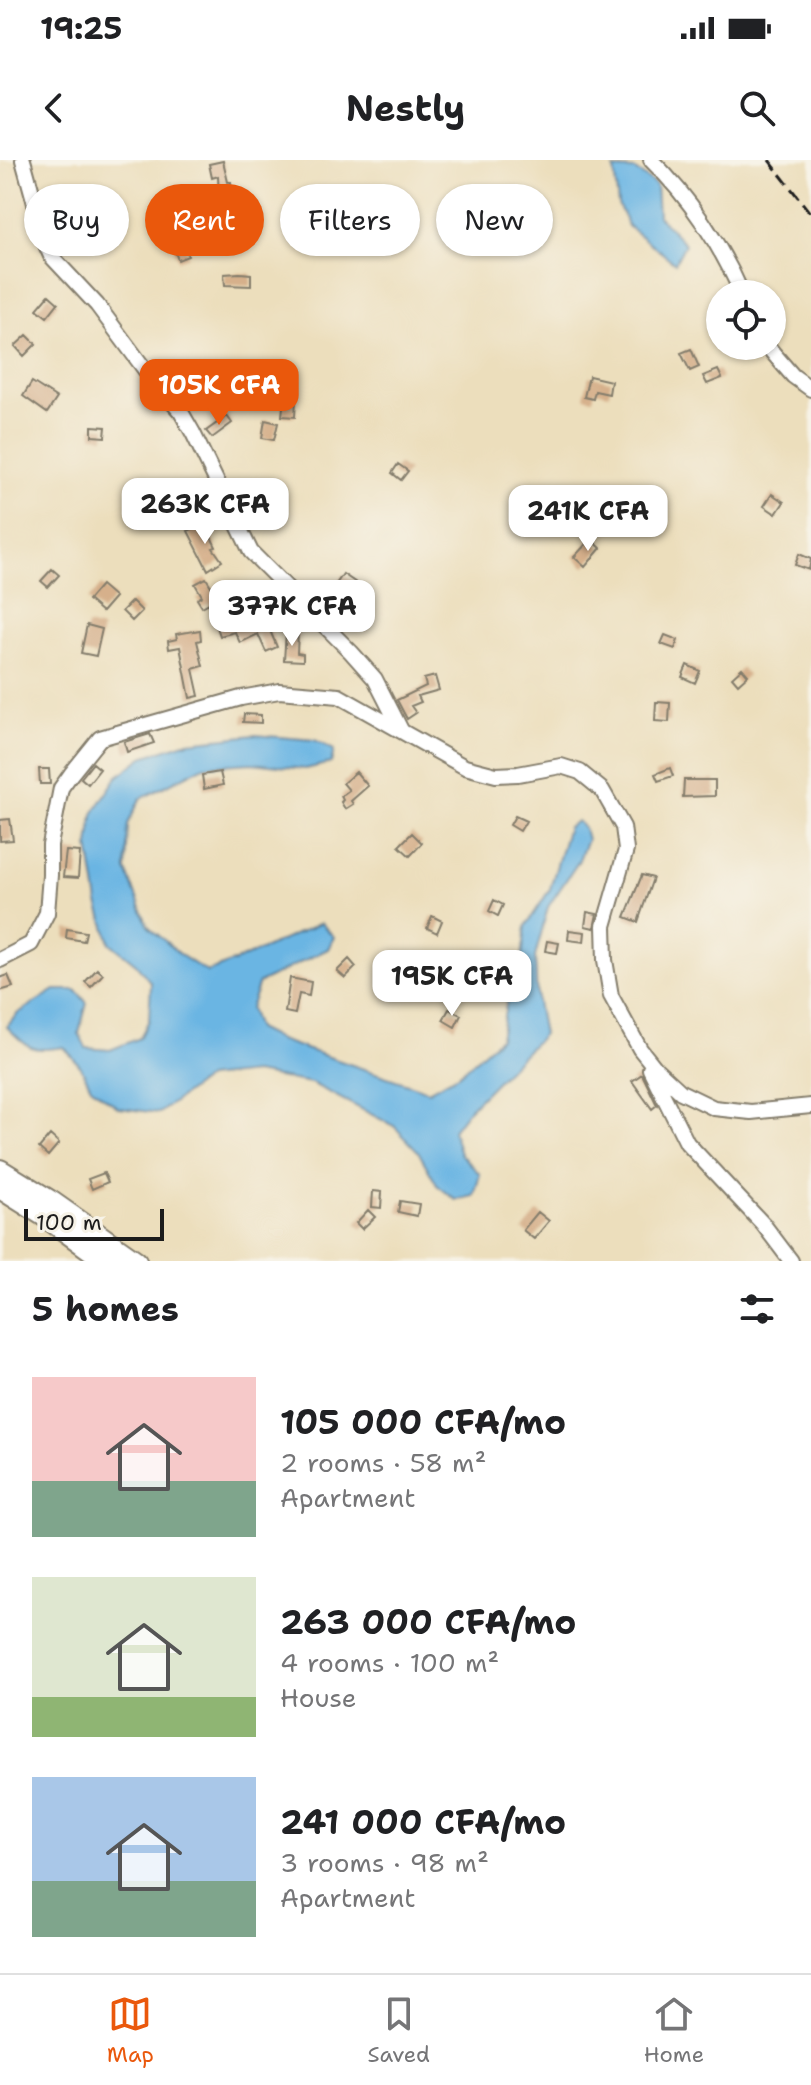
<!DOCTYPE html>
<meta charset="utf-8">
<style>
body{margin:0;font-family:"Shantell Sans",sans-serif;background:#f6f6f6;color:#202124;height:100vh;display:flex;flex-direction:column;font-size:30px;white-space:nowrap}
*{box-sizing:border-box;margin:0}
p{font-size:26px;color:#757577}
.icon{flex:none;width:44px;height:44px;fill:none;stroke:currentColor;stroke-width:2;stroke-linecap:round;stroke-linejoin:round}
.map{position:relative;height:1101px;overflow:hidden}
.panel{display:flex;flex-direction:column;background:#fff;flex:1}
.panel>*{flex:none}
.top-card{position:absolute;left:24px;top:24px;width:764px;height:72px;display:flex;gap:16px}
.buttons{position:absolute;left:706px;top:120px;display:grid;gap:16px}
.buttons a{display:grid;place-items:center;width:80px;height:80px;border-radius:50%;background:#fff;box-shadow:0 2px 6px #0004;font-size:40px}
.scale{position:absolute;left:24px;bottom:20px;width:140px;box-sizing:border-box;padding-left:8px;border:4px solid #1c1c1c;border-top:0;font-size:22px;line-height:28px;white-space:nowrap;color:#1c1c1c;-webkit-text-stroke:6px #f7f3e8;paint-order:stroke}
.price{position:absolute;translate:-50% -68px;padding:0 18px;border-radius:16px;background:#fff;color:#222;font-size:26px;line-height:52px;filter:drop-shadow(0 2px 4px #0008)}
.price::after{content:'';position:absolute;left:50%;top:48px;width:24px;height:18px;margin-left:-12px;background:inherit;clip-path:polygon(0 0,100% 0,50% 100%)}
.price.current{background:#ea580c;color:#fff}
ul{padding:0;list-style:none}
li{display:flex;align-items:center;gap:24px;height:200px;padding:0 32px}
li span{display:grid;place-items:center;flex:none;width:224px;height:160px;border-radius:0px;color:#555}
li>.icon{margin-inline-start:auto}
span .icon{width:96px;height:96px;fill:#fffc;stroke-width:1}
li b{font-size:34px}
h2{display:flex;justify-content:space-between;align-items:center;height:96px;padding:0 32px;font-size:34px}
.tag{padding:0 28px;border-radius:36px;background:#fff;box-shadow:0 2px 6px #0004;font-size:28px;line-height:72px}
.tag.current{background:#ea580c;color:#fff}
.status{display:flex;justify-content:space-between;align-items:center;height:56px;padding:0 40px;background:#fff;direction:ltr}
.status svg{height:22px;fill:currentColor}
header{display:flex;justify-content:space-between;align-items:center;height:104px;padding:0 32px;background:#fff;font-size:36px;font-weight:700}
.menu{display:flex;justify-content:space-around;align-items:center;height:112px;border-top:2px solid #e0e0e0;background:#fff;font-size:22px;color:#757577}
.menu a{display:grid;justify-items:center;gap:4px}
.menu .current{color:#ea580c}
.map>svg:first-child{display:block}
.water{fill:#6ab5e3;stroke:#436880;stroke-width:2}
.building{fill:#d6b08b}
.lines{fill:none;stroke-linecap:round;stroke-linejoin:round}
.minor-casing{stroke:#847d6c;stroke-width:18}
.highway-casing{stroke:#847d6c;stroke-width:24}
.minor{stroke:#fff;stroke-width:14}
.highway{stroke:#fff;stroke-width:20}
.rail{stroke:#1c1c1c;stroke-width:3;stroke-dasharray:12 6;stroke-linecap:butt}
</style>
<div class="status"><b>19:25</b><svg viewBox="0 0 49 12"><path d="M0 12V9h3v3zM5 12V6h3v6zM10 12V3h3v9zM15 12V0h3v12zM26 1h20v11H26zM47 4h2v5h-2z"/></svg></div>
<header><svg class="icon" aria-label="back" viewBox="0 0 24 24"><path d="M15 5l-7 7 7 7"/></svg>Nestly<svg class="icon" aria-label="search" viewBox="0 0 24 24"><circle cx="10" cy="10" r="6"/><path d="M15 15l6 6"/></svg></header>
<div class="map">
<svg width="811" height="1101" viewBox="0 0 811 1101">
<rect width="100%" height="100%" fill="#f7f3e8"/>
<filter id="ink" filterUnits="userSpaceOnUse"><feTurbulence type="fractalNoise" baseFrequency=".0125" numOctaves="2"/><feDisplacementMap in="SourceGraphic" scale="16" xChannelSelector="R" yChannelSelector="G"/><feConvolveMatrix kernelMatrix="1 2 1 2 8 2 1 2 1" color-interpolation-filters="sRGB"/></filter>
<filter id="wash" filterUnits="userSpaceOnUse"><feTurbulence type="fractalNoise" baseFrequency=".006" numOctaves="4" result="noise"/><feDisplacementMap in="SourceGraphic" scale="32" xChannelSelector="R" yChannelSelector="G"/><feGaussianBlur stdDeviation="1.8" result="paint"/><feColorMatrix in="noise" values="0 0 0 0 0 0 0 0 0 0 0 0 0 0 0 0 0 1.4 0 .05"/><feComposite in="paint" operator="in"/></filter>
<g filter="url(#wash)">
<rect width="100%" height="100%" fill="#ecdebc"/>
<path class="water" d="M614,9L635,10L656,25L658,56L685,84L675,103L628,66L618,44Z
M255,575L315,580L334,590L331,603L305,609L252,603L204,606L140,639L128,664L126,710L148,766L182,796L207,812L236,801L321,763L334,777L328,789L259,823L250,848L257,869L279,880L428,931L458,915L500,878L512,813L522,798L526,766L550,729L568,667L577,661L584,668L587,680L578,702L548,747L535,797L537,842L543,874L469,949L453,970L460,994L480,1014L474,1036L456,1040L437,1025L418,991L394,966L311,923L254,913L207,918L159,953L119,948L91,927L81,907L64,887C30,892 31,890 7,867L17,854L55,830H76L87,843L79,873L86,888L110,890L140,878L149,860L151,823L136,804L110,783L98,743L89,686L93,654L117,617L143,597L188,582Z"/>
<g id="blocks">
<path class="building" d="M223,1L228,22H231L232,36L219,37L218,16L212,18L209,4Z
M176,29L185,40L169,52L160,41Z
M184,85L188,96L178,100L174,89Z
M240,113L251,114V126L225,125L224,114Z
M49,135L58,143L47,157L37,149Z
M27,175L36,184L24,196L15,186Z
M691,189L699,207L690,211L681,193Z
M259,206L275,217L268,228L252,217Z
M718,210L722,218L707,224L703,216Z
M228,216L238,230L227,238L218,224Z
M589,216L611,221L609,234L595,231L593,239L584,237Z
M32,222L57,238L47,253L23,236Z
M284,238L296,239L295,257L282,256Z
M227,256L232,263L212,278L206,271Z
M265,260L278,263L274,280L262,278Z
M92,266L106,267L105,277L92,276Z
M398,304L408,311L401,320L392,313Z
M772,334L784,342L776,354L764,346Z
M204,363L216,387L213,388L222,401L208,410L188,371Z
M591,379L601,388L585,407L574,397Z
M799,394L811,399L809,410L795,405Z
M52,409L59,415L48,427L41,421Z
M343,414L362,427L353,439L334,427Z
M206,418L214,431L220,427L227,438L234,436L241,464L263,454L277,487L266,492L258,474L240,483L235,472L220,476L209,443L202,447L197,439L202,436L195,424Z
M101,425L115,437L102,452L88,440Z
M132,441L142,451L132,461L122,451Z
M87,465L102,469L96,496L81,493Z
M200,470L201,480L197,481L203,506L193,509L199,536L190,538L180,487L169,489L168,481L177,479L176,474Z
M286,472H298L297,493L303,494V501L284,500Z
M665,475L678,480L675,489L661,484Z
M687,505L700,511L695,523L682,517Z
M742,508L748,515L738,524L732,517Z
M435,516L439,530L418,536L421,542L411,546L416,553L407,559L397,540L426,526L424,519Z
M656,542L670,543L669,562L655,561Z
M244,554L261,555V563L243,562Z
M150,574L154,583L127,592L124,582Z
M93,603L100,609L88,624L81,618Z
M670,608L673,616L658,621L655,614Z
M39,609H49L50,624H40Z
M220,612L223,625L204,629L202,615Z
M356,612L368,626L351,641L353,644L345,649L341,642L343,640L341,636L349,630L343,623Z
M684,620H715V636L683,637Z
M515,656L526,661L520,671L510,665Z
M10,659L13,680L0,681V660Z
M412,673L422,683L410,696L399,686Z
M66,691L80,692L78,718L63,717Z
M642,715L653,718L638,762L625,757Z
M494,740L503,745L498,756L489,751Z
M587,752L597,754L594,768L585,766Z
M432,756L442,761L437,773L427,768Z
M67,769L86,772L84,781L66,778Z
M569,770L585,772L584,782L568,780Z
M547,781L559,783L557,793L545,791Z
M417,797L438,805L432,822L411,814Z
M349,799L356,807L345,818L337,811Z
M97,809L103,814L91,827L85,822Z
M8,815L13,827L0,831V818Z
M290,818L311,822L309,836L299,834L295,854L285,852Z
M449,849L461,855L455,867L443,860Z
M642,914L657,945L652,949L632,921Z
M50,975L59,983L48,996L39,988Z
M104,1013L108,1022L92,1029L88,1019Z
M373,1031L382,1032L381,1048L372,1047Z
M400,1041L419,1044L417,1056L398,1052Z
M368,1050L375,1057L362,1069L356,1063Z
M538,1052L549,1061L534,1079L523,1070Z"/>
</g>
</g>
<g filter="url(#ink)">
<use href="#blocks" fill-opacity="0" stroke="#847d6c" stroke-width="2"/>
<g class="lines">
<g class="minor-casing">
<path id="minor" d="M23,0L47,87L51,96L97,145L149,215L181,252L193,273L251,392L351,492L375,519L401,570
M651,0C689,37 721,85 742,134
M767,186L793,216L811,229
M0,800L31,784L47,753L50,715V685L61,628L71,614L100,578L241,538L279,531L339,536L465,607L496,615L518,614L561,606L580,612L602,630L623,667L626,690L604,766L605,800L611,836L640,889L656,909L681,932L714,948L751,952L811,946
M650,909L687,983L763,1064L791,1101"/>
</g>
<g class="highway-casing">
<path id="highway" d="M0,1010L52,1042L136,1101
M0,1028L43,1055L106,1101"/>
</g>
<use href="#minor" class="minor"/>
<use href="#highway" class="highway"/>
<path class="rail" d="M769,0L811,54"/>
</g>
</g>
</svg>
<div class="buttons">
<a><svg class="icon" aria-label="locate" viewBox="0 0 24 24"><circle cx="12" cy="12" r="6"/><path d="M12 2v4M12 18v4M2 12h4M18 12h4"/></svg></a>
</div>
<div class="scale">100 m</div>
<b class="price current" style="left:219px;top:267px">105K CFA</b>
<b class="price" style="left:205px;top:386px">263K CFA</b>
<b class="price" style="left:588px;top:393px">241K CFA</b>
<b class="price" style="left:292px;top:488px">377K CFA</b>
<b class="price" style="left:452px;top:858px">195K CFA</b>
<div class="top-card">
<a class="tag">Buy</a>
<a class="tag current">Rent</a>
<a class="tag">Filters</a>
<a class="tag">New</a>
</div>
</div>
<section class="panel">
<h2>5 homes<svg class="icon" aria-label="filters" viewBox="0 0 24 24"><path d="M4 7h16M4 17h16"/><circle cx="9" cy="7" r="2"/><circle cx="15" cy="17" r="2"/></svg></h2>
<ul>
<li><span style="background:linear-gradient(#f6c9c9 65%,#7fa58c 0)"><svg class="icon" aria-label="home" viewBox="0 0 24 24"><path d="M3 11l9-7 9 7M6 9v11h12V9"/></svg></span><div><b>105 000 CFA/mo</b><p>2 rooms · 58 m²</p><p>Apartment</p></div></li>
<li><span style="background:linear-gradient(#dfe7d0 75%,#8fb573 0)"><svg class="icon" aria-label="home" viewBox="0 0 24 24"><path d="M3 11l9-7 9 7M6 9v11h12V9"/></svg></span><div><b>263 000 CFA/mo</b><p>4 rooms · 100 m²</p><p>House</p></div></li>
<li><span style="background:linear-gradient(#a9c7e8 65%,#7fa58c 0)"><svg class="icon" aria-label="home" viewBox="0 0 24 24"><path d="M3 11l9-7 9 7M6 9v11h12V9"/></svg></span><div><b>241 000 CFA/mo</b><p>3 rooms · 98 m²</p><p>Apartment</p></div></li>
</ul>
</section>
<nav class="menu">
<a class="current"><svg class="icon" aria-label="map" viewBox="0 0 24 24"><path d="M3 6l6-2 6 2 6-2v14l-6 2-6-2-6 2zM9 4v14M15 6v14"/></svg>Map</a>
<a><svg class="icon" aria-label="saved" viewBox="0 0 24 24"><path d="M7 4h10v16l-5-4-5 4z"/></svg>Saved</a>
<a><svg class="icon" aria-label="home" viewBox="0 0 24 24"><path d="M3 11l9-7 9 7M6 9v11h12V9"/></svg>Home</a>
</nav>
